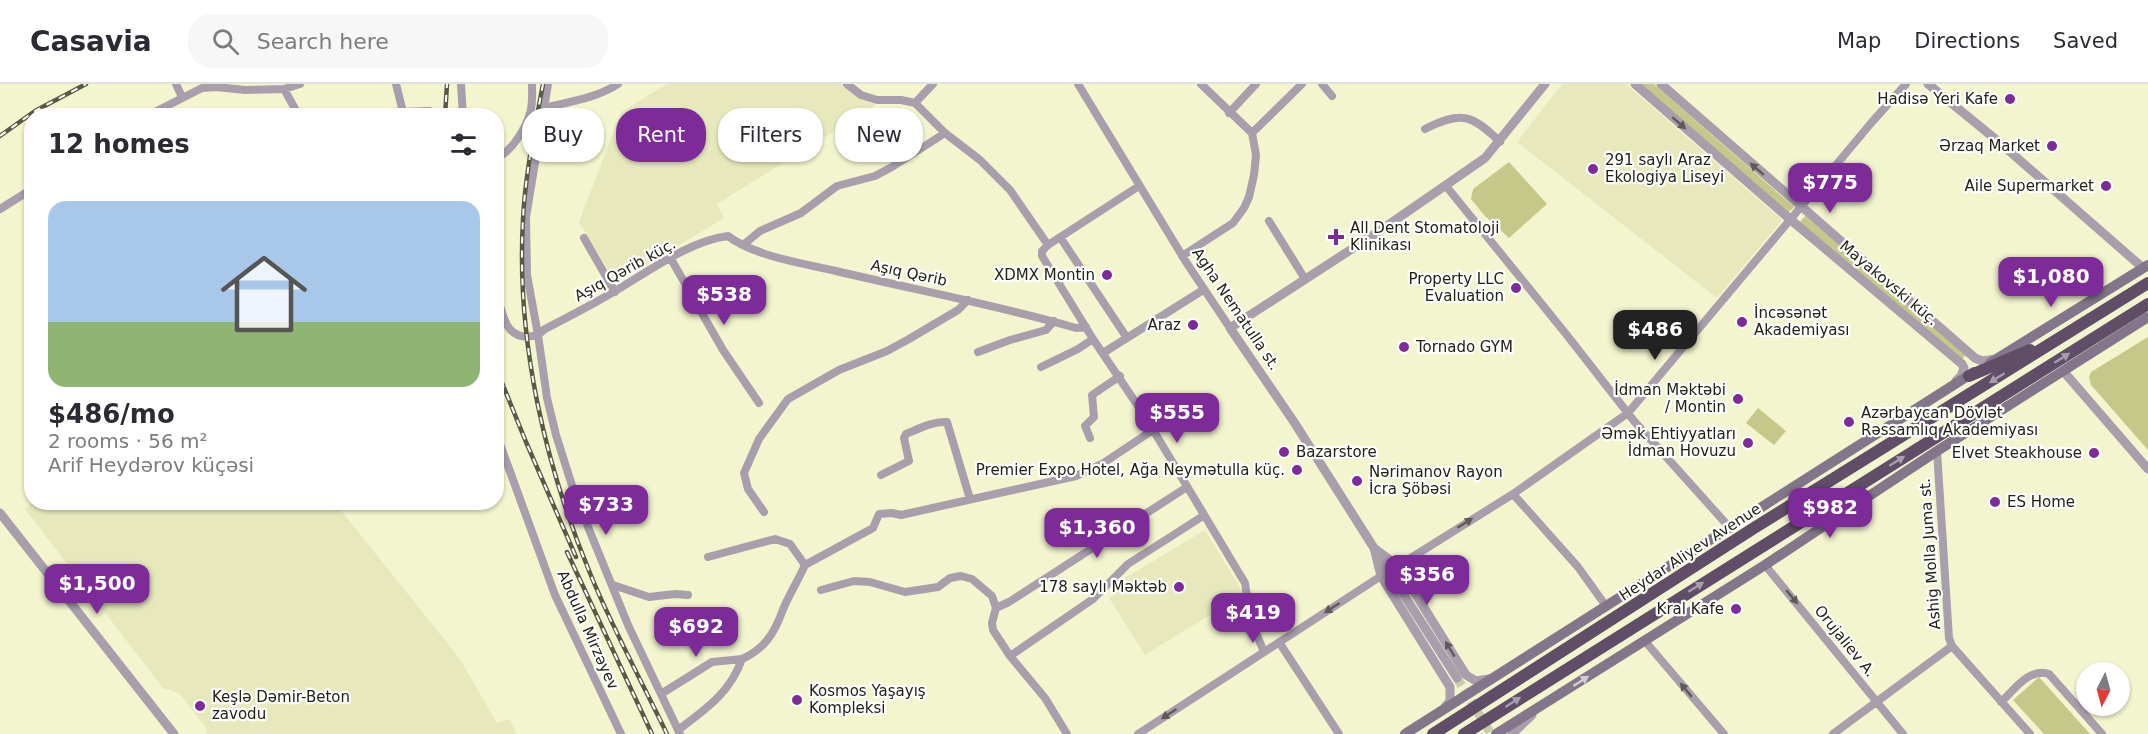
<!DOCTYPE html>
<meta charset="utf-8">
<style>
body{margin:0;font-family:"DejaVu Sans",sans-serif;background:#f7f7f7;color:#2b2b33;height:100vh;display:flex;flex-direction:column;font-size:22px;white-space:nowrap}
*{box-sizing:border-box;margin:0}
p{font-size:20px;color:#7c7c81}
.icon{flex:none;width:33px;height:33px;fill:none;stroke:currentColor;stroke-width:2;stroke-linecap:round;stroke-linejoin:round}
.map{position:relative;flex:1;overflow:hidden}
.drawer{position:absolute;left:24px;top:24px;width:480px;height:402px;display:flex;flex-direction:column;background:#fff;border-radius:24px;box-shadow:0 2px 4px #0004}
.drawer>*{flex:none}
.banner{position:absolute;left:522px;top:24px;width:570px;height:54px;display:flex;gap:12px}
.needle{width:39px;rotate:186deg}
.buttons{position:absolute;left:2076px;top:578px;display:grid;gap:12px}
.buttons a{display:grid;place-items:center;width:54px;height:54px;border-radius:50%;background:#fff;box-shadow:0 2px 4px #0004;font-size:30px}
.price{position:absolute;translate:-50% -51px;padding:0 14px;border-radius:12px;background:#7e2b9a;color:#fff;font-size:20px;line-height:39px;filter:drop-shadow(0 2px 3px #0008)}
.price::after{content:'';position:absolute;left:50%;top:36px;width:18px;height:14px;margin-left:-9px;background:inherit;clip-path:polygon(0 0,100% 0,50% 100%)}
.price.active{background:#222;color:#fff}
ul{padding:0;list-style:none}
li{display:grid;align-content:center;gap:12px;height:318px;padding:0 24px}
li span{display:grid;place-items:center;height:186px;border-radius:18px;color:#555}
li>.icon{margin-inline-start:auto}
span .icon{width:108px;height:108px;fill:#fffc;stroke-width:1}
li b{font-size:26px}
h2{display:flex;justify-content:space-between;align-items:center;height:72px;padding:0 24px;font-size:26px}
.pill{padding:0 21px;border-radius:24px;background:#fff;box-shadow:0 2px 4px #0004;font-size:21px;line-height:54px}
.pill.active{background:#7e2b9a;color:#fff}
header{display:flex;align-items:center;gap:36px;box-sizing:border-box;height:84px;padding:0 30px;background:#fff;border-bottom:2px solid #e1e1e2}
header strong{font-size:28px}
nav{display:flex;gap:33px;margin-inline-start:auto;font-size:21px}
.search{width:420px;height:54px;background:#f7f7f7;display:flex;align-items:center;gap:15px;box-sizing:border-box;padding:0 21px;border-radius:24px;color:#7c7c81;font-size:22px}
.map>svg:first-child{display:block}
.built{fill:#e7e9bd}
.green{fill:#c6c889}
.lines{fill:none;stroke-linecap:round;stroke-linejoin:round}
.tertiary-tunnel{stroke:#c9cbaa;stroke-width:9;stroke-dasharray:9 4.5;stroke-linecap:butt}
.minor{stroke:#a89eac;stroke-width:8}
.tertiary{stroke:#a89eac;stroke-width:9}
.secondary{stroke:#84768a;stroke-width:10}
.trunk{stroke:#604e68;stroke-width:12}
.rail-casing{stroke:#595945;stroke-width:4.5}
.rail{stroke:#fefefe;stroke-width:2;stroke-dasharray:7;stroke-linecap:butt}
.oneway{fill:#5f5a59}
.oneway2{fill:#a79dac}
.oneway3{fill:#d3ced5}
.poi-dot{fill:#7e2b9a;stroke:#fefefe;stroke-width:2}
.labels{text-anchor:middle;stroke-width:4.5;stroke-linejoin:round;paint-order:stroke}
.poi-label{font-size:15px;fill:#232315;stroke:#fefefe;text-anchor:end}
.street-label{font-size:15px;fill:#232315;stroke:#fefefe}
</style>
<header>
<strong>Casavia</strong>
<div class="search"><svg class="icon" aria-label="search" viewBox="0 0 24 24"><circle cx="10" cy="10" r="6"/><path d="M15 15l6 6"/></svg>Search here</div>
<nav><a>Map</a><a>Directions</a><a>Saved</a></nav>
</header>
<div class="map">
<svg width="2148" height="650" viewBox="0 0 2148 650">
<rect width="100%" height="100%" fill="#f3f5cf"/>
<path class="built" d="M667,0H841L860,14L876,21L717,120L724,134L647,181L640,177L613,194L579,138L621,28Z
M1562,0H1626L1782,136L1717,214L1517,58Z
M33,419H335L460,575L497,639L509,635L517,650H206L207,645L179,609L163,604L25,425Z
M1205,446L1244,510L1145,571L1109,514L1115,510L1123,495Z"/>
<path class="green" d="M1641,0H1654L1794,123L1788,129Z
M1509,78L1547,120L1509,154L1484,131L1471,115L1473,105Z
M1805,132L1967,270L1961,276L1799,139Z
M2148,253V366L2091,301L2089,293L2091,288Z
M1758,324L1786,347L1774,361L1746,339Z
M2039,593L2090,650H2044L2013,616Z"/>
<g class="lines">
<path class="tertiary-tunnel" d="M1457,594L1491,650"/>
<path class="minor" d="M176,0L182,13
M461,0L463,32
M548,0L526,133L527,191L538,251L547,314L556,351L575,411L628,541L680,650
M847,0L861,11L877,16H901L915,19L945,49L980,76L1010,106L1048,161
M1078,0L1186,178L1230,244
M1322,0L1332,12
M284,5L300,0
M915,19L933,0
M544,24C568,18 597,14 618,0
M403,28L429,27
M1229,29L1256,0
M147,32L202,4L216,3L245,6L284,5L299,32
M389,32L403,28L396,0
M1425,45C1460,27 1472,30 1500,58
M1252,49L1302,0
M496,74C511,69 526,44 530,29C533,20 532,9 532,0
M1139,102L1048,161L1042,167V172L1093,255L1146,334L1245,499L1251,537L1264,568
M1446,102L1566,250L1634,337L1730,444
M0,125L32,105
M1269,137L1305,195
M1060,153L1127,254
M584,154L615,208
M743,161L760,147L801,129L837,102L875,92L892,83L945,49
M1182,172L1233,139L1244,124L1249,113L1254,91L1256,71L1252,49L1201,0
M671,175L723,266L759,319
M496,207C503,231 505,260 538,251
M538,251L545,245C564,235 584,225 603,214C640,194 686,157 728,152C754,172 805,180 836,187C916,206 997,221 1076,244L1086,243
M978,268L1010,256L1046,246L1054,237
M1103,269L1203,206
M1041,283L1078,265L1093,255
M496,349L555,511L621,650
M1090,354L1085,342L1094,333L1092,311L1120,292
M1937,367L1949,554L1952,562L2030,650
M881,391L909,377L904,354L906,350C918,345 933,337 947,338L970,415
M1513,410L1578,483L1606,522
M764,428L748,405L744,389L759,355L788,315L839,286L887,267L909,255L958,226L968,216
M708,473L775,455L790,460L805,481L873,444L879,430L892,429L901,431L1076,392L1102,380L1153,346
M1765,481L1903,650
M1398,482L1513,410L1628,329L1872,38L1906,0
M613,501L649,513L675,510L688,511
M821,506L854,497L870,498L905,508L938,503L950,494L961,492L972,495L992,512L996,524L992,539L993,546L1010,572L1045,614L1067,650
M996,524L1009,518L1187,403
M1644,556L1724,650
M1279,558L1339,650
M1010,572L1093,515L1128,480L1203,432
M661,610L712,578L742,575
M2001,618C2014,606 2030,583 2049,590L2102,650
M678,646C706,625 730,609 742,575C764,565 774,550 782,528C788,512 798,497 805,481
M1138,650L1381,492
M1833,650L1952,562"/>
<path class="tertiary" d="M1635,0L1791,136L1962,280L1964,284L1961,292L1956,297
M1661,0L1975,274L1982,277L1996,275
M1928,0L1999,58L2143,184
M2064,288L2148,385
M0,429L174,650
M1374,464L1398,482L1466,591L1476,597L1489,595
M1379,472L1457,594
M1445,623L1450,617V603L1381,492L1374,464L1294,338L1230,244L1378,148L1485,74L1545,0
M1512,650L1532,631"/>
<path class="secondary" d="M1990,279L2148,181
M1405,650L1974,288
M1496,650L1765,481L1937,367L2148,233"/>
<path class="trunk" d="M1969,292L2030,266
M1433,650L1754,444L2148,199
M1464,650L2148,220"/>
<g class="rail-casing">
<path id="rail" d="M543,0C535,43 525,92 523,135C516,257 545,382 592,494C614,547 642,598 667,650
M445,32L447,0
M0,52L35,27L86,0
M496,284L526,358L576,473
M567,468L652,650"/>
</g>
<use href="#rail" class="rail"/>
</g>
<defs><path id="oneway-solid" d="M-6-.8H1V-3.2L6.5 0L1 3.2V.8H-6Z" transform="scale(1.5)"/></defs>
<g class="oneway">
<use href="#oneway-solid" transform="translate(1679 39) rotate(41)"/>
<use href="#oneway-solid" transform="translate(1757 85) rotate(-139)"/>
<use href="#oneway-solid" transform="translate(1465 439) rotate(-32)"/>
<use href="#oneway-solid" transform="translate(1792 513) rotate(50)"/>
<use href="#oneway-solid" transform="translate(1332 524) rotate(147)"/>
<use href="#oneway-solid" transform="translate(1450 565) rotate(-121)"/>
<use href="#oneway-solid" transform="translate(1686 606) rotate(-130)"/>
<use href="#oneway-solid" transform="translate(1169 630) rotate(147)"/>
</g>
<g class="oneway2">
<use href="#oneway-solid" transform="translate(2062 274) rotate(-32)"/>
<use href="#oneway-solid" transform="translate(1997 294) rotate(148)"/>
<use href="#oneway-solid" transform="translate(1897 377) rotate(-32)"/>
<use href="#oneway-solid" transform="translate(1696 503) rotate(-32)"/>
<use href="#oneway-solid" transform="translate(1513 618) rotate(-33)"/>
</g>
<use class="oneway3" href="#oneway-solid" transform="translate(1581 597) rotate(-33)"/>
<g class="poi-dot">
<circle cx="2010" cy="15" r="6"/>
<circle cx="2052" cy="62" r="6"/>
<circle cx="1593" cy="85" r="6"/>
<circle cx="2106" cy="102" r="6"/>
<path d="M1333 144h6v6h6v6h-6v6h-6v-6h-6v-6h6z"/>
<circle cx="1107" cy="191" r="6"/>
<circle cx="1516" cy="204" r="6"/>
<circle cx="1742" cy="238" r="6"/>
<circle cx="1193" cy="241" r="6"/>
<circle cx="1404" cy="263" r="6"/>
<circle cx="1738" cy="315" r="6"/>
<circle cx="1849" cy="338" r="6"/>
<circle cx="1748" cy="359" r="6"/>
<circle cx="1284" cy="368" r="6"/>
<circle cx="2094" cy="369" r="6"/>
<circle cx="1297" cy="386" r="6"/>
<circle cx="1357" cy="397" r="6"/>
<circle cx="1995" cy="418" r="6"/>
<circle cx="1179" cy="503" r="6"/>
<circle cx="1736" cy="525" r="6"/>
<circle cx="797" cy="616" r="6"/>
<circle cx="200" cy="622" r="6"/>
</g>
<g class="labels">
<g class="poi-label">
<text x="1998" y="20">Hadisə Yeri Kafe</text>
<text x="2040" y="67">Ərzaq Market</text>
<text x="1605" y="81" text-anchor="start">291 saylı Araz<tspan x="1605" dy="17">Ekologiya Liseyi</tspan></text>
<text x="2094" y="107">Aile Supermarket</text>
<text x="1350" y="149" text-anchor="start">All Dent Stomatoloji<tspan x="1350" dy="17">Klinikası</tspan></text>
<text x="1095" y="196">XDMX Montin</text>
<text x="1504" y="200">Property LLC<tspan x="1504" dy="17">Evaluation</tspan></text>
<text x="1754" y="234" text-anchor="start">İncəsənət<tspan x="1754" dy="17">Akademiyası</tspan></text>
<text x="1181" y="246">Araz</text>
<text x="1416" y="268" text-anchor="start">Tornado GYM</text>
<text x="1726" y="311">İdman Məktəbi<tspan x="1726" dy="17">/ Montin</tspan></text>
<text x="1861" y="334" text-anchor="start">Azərbaycan Dövlət<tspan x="1861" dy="17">Rəssamlıq Akademiyası</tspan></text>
<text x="1736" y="355">Əmək Ehtiyyatları<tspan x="1736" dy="17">İdman Hovuzu</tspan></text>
<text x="1296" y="373" text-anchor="start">Bazarstore</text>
<text x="2082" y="374">Elvet Steakhouse</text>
<text x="1285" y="391">Premier Expo Hotel, Ağa Neymətulla küç.</text>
<text x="1369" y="393" text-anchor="start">Nərimanov Rayon<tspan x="1369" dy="17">İcra Şöbəsi</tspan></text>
<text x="2007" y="423" text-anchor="start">ES Home</text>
<text x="1167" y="508">178 saylı Məktəb</text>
<text x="1724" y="530">Kral Kafe</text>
<text x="809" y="612" text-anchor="start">Kosmos Yaşayış<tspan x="809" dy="17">Kompleksi</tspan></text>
<text x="212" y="618" text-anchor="start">Keşlə Dəmir-Beton<tspan x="212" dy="17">zavodu</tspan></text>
</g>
<g class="street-label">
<text transform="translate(625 186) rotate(-29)" y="5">Aşıq Qərib küç.</text>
<text transform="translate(909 189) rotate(12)" y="5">Aşıq Qərib</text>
<text transform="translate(1889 199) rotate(40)" y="5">Mayakovski küç.</text>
<text transform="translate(1236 225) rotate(56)" y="5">Agha Nematulla st.</text>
<text transform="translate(1690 468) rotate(-33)" y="5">Heydar Aliyev Avenue</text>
<text transform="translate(1930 470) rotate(-94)" y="5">Ashig Molla Juma st.</text>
<text transform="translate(588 546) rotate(66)" y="5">Abdulla Mirzəyev</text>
<text transform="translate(1845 557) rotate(51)" y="5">Orujaliev A.</text>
</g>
</g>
</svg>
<div class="buttons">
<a><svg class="needle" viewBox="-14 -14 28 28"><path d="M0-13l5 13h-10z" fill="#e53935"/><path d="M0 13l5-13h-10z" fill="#7c7c81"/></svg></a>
</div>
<b class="price" style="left:1830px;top:130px">$775</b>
<b class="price" style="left:2051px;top:224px">$1,080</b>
<b class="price" style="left:724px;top:242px">$538</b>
<b class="price active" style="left:1655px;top:277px">$486</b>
<b class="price" style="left:1177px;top:360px">$555</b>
<b class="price" style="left:606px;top:452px">$733</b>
<b class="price" style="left:1830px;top:455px">$982</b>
<b class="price" style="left:1097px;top:475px">$1,360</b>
<b class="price" style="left:1427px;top:522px">$356</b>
<b class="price" style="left:97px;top:531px">$1,500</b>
<b class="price" style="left:1253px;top:560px">$419</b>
<b class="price" style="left:696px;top:574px">$692</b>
<div class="banner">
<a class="pill">Buy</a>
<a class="pill active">Rent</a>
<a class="pill">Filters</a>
<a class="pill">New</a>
</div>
<section class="drawer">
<h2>12 homes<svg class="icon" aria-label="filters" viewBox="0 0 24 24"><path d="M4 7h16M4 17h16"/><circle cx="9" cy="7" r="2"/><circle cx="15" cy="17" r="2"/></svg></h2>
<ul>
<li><span style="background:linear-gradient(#a9c7e8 65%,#8fb573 0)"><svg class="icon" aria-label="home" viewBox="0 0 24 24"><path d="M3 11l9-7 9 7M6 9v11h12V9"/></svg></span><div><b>$486/mo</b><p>2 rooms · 56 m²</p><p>Arif Heydərov küçəsi</p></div></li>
</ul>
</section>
</div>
